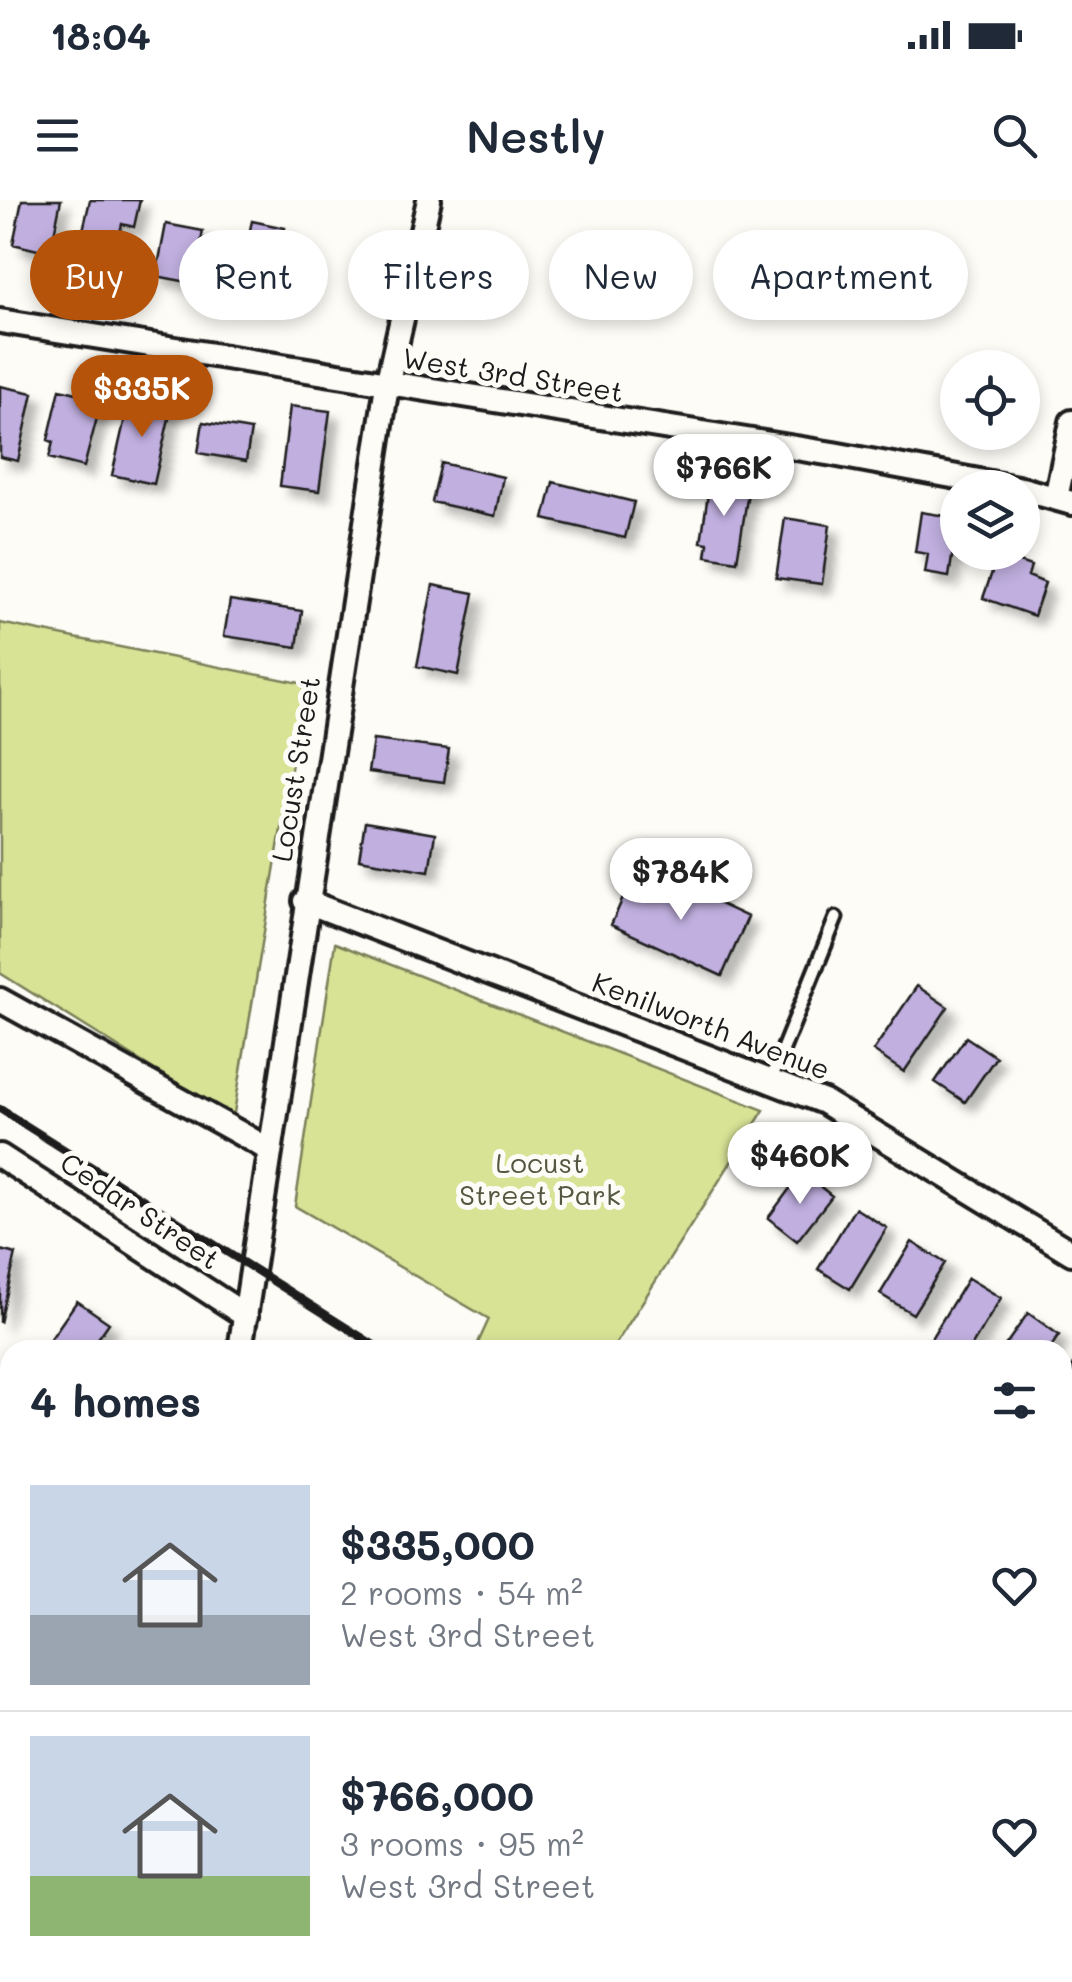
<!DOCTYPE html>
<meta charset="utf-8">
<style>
body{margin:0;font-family:Mali,sans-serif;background:#f2f2f3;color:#1f2937;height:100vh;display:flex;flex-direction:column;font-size:38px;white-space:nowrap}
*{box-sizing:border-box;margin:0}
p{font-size:32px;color:#747a83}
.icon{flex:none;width:55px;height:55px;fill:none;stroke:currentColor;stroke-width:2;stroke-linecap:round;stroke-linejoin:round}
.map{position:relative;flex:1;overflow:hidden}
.sheet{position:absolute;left:0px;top:1140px;width:1072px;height:642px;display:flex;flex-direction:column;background:#fff;border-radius:30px 30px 0 0;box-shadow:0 5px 15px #0003}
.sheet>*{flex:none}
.banner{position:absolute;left:30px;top:30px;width:1012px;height:90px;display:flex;gap:20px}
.controls{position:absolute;left:940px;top:150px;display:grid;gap:20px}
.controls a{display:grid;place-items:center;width:100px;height:100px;border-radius:50%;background:#fff;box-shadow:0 5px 15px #0003;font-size:50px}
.price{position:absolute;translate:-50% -85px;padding:0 22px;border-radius:35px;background:#fff;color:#222;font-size:32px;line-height:65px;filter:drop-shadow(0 2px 5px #0008)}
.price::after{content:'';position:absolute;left:50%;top:60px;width:30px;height:22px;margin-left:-15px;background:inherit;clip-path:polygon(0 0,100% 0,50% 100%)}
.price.current{background:#b45309;color:#fff}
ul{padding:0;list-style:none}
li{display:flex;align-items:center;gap:30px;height:250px;padding:0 30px}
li+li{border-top:2px solid #e0e1e3}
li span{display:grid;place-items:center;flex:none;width:280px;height:200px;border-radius:0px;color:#555}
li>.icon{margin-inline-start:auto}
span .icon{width:120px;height:120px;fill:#fffc;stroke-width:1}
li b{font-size:42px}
h2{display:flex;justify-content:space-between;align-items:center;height:120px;padding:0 30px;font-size:42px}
.tag{padding:0 35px;border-radius:45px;background:#fff;box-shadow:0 5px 15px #0003;font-size:35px;line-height:90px}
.tag.current{background:#b45309;color:#fff}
.status{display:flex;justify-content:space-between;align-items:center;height:70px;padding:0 50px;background:#fff;direction:ltr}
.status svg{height:28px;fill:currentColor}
header{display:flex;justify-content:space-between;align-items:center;height:130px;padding:0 30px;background:#fff;font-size:45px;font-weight:600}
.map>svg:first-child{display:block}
.green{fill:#d8e396;stroke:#7a8059;stroke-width:2.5}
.building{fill:#c0afdf;stroke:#1c1c1c;stroke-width:2.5;filter:url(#shadow)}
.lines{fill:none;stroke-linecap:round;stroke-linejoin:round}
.service-casing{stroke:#1c1c1c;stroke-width:19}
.minor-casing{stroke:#1c1c1c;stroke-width:30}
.service{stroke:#fdfcf7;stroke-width:11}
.minor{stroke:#fdfcf7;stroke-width:22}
.rail{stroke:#1c1c1c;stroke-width:8}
.labels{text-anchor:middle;stroke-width:10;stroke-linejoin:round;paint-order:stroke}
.street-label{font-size:28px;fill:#1c1c1c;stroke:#fdfcf7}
.park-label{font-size:28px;fill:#545841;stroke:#fdfcf7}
</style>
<div class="status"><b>18:04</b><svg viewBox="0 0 49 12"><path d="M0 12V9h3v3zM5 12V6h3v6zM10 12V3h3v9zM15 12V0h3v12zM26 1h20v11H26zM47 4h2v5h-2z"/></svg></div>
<header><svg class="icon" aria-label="menu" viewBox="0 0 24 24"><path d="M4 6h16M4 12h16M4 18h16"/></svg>Nestly<svg class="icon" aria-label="search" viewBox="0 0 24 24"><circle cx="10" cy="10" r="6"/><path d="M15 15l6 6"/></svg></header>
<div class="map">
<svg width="1072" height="1782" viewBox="0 0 1072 1782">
<defs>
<filter id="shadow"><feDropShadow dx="9" dy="9" stdDeviation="5" flood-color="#0004"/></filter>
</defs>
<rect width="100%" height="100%" fill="#fdfcf7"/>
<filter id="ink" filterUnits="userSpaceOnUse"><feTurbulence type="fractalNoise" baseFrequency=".01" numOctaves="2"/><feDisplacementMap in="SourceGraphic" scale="20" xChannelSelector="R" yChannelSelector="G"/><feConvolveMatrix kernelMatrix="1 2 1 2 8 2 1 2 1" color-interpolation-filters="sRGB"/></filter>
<g filter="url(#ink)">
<path class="green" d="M0,423L305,484L233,919L0,773Z
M335,743L764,910L612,1150H489L478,1143L489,1119L295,1006Z"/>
<path class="building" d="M22,0H61L50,53L13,44Z
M90,0H140L134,27L122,24L110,73L75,65Z
M252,21L285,28L272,94L237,87Z
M166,24L203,31L193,83L156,76Z
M0,186L33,193L18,261L0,257Z
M60,189L102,199L84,267L49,258L53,242L48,240Z
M130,196L172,205L154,284L112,275Z
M290,206L330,211L319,291L280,286Z
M203,222L251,230L246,261L198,253Z
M441,263L503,277L495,316L432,302Z
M710,280L749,286L737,361L706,356L708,343L701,342Z
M553,282L634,302L625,338L544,319Z
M921,312L958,318L949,377L925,373L928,354L915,352Z
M785,318L830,325L822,384L776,378Z
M998,355L1031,366L1028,376L1045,383L1034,416L983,398Z
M433,385L474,393L458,475L417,466Z
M230,400L302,411L297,447L224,436Z
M373,540L449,549L444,582L368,572Z
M365,622L435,634L429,671L359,659Z
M658,675L748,717L722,776L611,725L631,680L652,690Z
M917,786L948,807L904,872L873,851Z
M966,837L996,857L965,902L935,882Z
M802,972L832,996L797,1041L768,1018Z
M855,1008L887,1028L850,1089L818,1069Z
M912,1042L945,1063L913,1114L880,1094Z
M0,1050L16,1054L0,1123Z
M968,1078L1001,1098L969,1150H948L930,1140Z
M77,1101L109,1123L90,1150H43Z
M1028,1113L1059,1135L1049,1150H1002Z
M1072,1166V1238L1062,1253V1181Z
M59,1772H129L128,1782H58Z
M238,1772H297L292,1782H232Z
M1005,1772H1028L1022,1782Z"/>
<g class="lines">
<g class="service-casing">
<path id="service" d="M770,881L836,718"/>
</g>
<g class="minor-casing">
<path id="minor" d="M0,121L833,254L1017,288
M1022,289L1072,303
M1056,298L1072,222
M305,701L824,902L1072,1053
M0,800L268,949
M0,956L246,1116
M240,1150L387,185L429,0
M150,1782L154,1772"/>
</g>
<use href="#service" class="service"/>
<use href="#minor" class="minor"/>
<path class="rail" d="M0,909L382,1150
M1062,1578L1072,1584"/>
</g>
</g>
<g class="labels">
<g class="street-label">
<text transform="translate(513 175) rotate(9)" y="10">West 3rd Street</text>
<text transform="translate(296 569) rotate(-81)" y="10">Locust Street</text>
<text transform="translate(711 826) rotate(21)" y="10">Kenilworth Avenue</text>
<text transform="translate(140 1011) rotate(34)" y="10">Cedar Street</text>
</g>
<g class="park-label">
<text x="540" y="973">Locust<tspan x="540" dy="32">Street Park</tspan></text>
</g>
</g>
</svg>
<div class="controls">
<a><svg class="icon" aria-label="locate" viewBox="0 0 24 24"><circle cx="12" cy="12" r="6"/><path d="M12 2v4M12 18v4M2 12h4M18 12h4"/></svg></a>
<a><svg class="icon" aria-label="layers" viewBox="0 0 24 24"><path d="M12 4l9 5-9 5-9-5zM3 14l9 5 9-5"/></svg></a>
</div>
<b class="price current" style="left:142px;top:240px">$335K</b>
<b class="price" style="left:724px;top:319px">$766K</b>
<b class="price" style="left:681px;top:723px">$784K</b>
<b class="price" style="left:800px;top:1007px">$460K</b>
<div class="banner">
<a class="tag current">Buy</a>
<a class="tag">Rent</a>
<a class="tag">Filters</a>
<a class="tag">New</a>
<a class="tag">Apartment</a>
</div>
<section class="sheet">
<h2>4 homes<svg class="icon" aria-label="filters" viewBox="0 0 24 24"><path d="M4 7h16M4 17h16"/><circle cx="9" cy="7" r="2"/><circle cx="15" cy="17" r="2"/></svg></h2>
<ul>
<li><span style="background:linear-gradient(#c9d6e8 65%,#9aa5b1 0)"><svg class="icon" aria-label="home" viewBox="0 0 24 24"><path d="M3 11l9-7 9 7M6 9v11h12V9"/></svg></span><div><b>$335,000</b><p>2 rooms · 54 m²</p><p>West 3rd Street</p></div><svg class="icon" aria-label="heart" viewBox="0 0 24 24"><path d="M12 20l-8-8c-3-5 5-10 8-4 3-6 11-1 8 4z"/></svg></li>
<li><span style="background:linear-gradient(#c9d6e8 70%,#8fb573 0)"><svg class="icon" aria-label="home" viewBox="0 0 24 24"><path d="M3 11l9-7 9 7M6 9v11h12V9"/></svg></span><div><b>$766,000</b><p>3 rooms · 95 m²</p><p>West 3rd Street</p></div><svg class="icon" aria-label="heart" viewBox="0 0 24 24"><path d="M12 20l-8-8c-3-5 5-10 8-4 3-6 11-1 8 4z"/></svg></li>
</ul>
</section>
</div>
